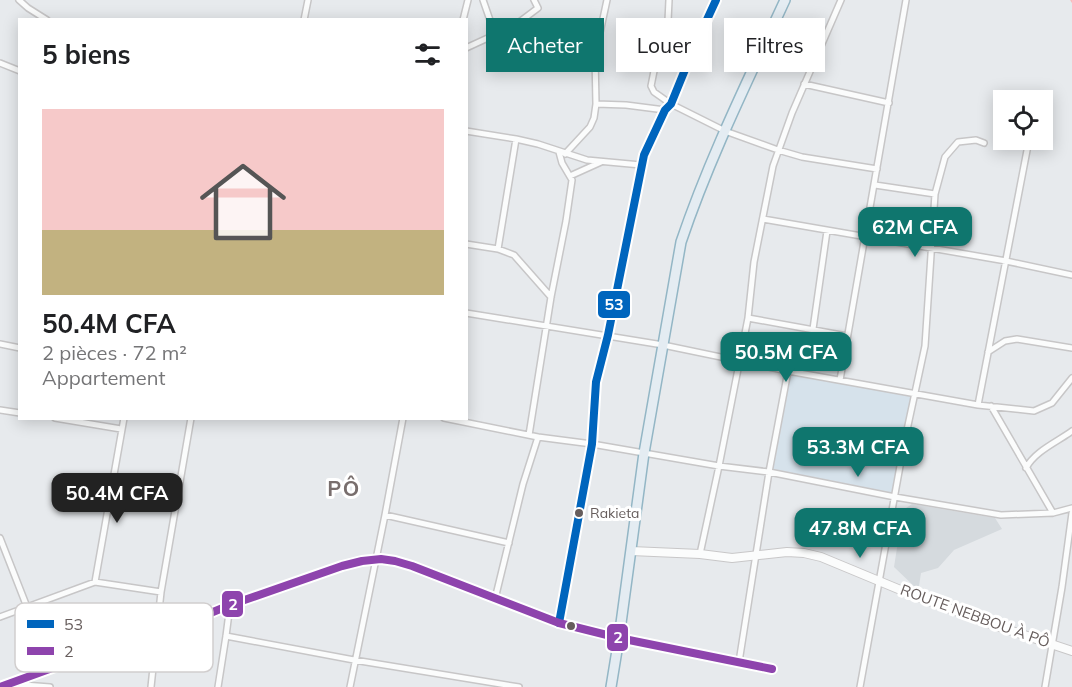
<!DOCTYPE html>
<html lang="fr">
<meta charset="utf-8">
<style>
body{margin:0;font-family:Mulish,sans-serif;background:#f6f6f6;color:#202124;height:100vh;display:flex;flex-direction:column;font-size:22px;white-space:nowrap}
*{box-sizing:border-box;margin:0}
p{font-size:20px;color:#757577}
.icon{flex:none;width:33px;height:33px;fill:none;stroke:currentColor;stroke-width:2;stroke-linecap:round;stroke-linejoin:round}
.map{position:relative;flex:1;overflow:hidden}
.details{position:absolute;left:18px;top:18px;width:450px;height:402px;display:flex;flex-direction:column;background:#fff;border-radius:0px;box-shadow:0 3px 15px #0003}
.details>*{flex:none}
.hud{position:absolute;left:486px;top:18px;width:495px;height:54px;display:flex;gap:12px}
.tools{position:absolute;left:993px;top:90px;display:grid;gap:12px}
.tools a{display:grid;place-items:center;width:60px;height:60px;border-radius:0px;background:#fff;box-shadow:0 3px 15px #0003;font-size:30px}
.price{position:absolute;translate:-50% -51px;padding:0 14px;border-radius:12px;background:#0f766e;color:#fff;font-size:20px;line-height:39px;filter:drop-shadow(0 2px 3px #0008)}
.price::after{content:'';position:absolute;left:50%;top:36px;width:18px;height:14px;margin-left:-9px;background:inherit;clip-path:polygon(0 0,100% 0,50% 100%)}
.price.current{background:#222;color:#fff}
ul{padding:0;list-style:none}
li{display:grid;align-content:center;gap:12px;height:318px;padding:0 24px}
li+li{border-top:2px solid #e0e0e0}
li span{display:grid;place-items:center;height:186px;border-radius:0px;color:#555}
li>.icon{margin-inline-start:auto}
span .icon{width:108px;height:108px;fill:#fffc;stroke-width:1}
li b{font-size:26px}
h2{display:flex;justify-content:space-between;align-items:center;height:72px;padding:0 24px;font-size:26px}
.chip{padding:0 21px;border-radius:0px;background:#fff;box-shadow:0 3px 15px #0003;font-size:21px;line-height:54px}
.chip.current{background:#0f766e;color:#fff}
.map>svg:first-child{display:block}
.commercial{fill:#d6e2eb}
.education{fill:#d5dade}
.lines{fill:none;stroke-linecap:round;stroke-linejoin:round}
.stream{stroke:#f8bcbb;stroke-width:1.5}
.minor-casing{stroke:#c7c6c7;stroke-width:8}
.secondary-casing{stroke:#c8c7c8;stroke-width:10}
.trunk-casing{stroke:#93b6c5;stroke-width:12}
.minor{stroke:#fbfcfc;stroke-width:5}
.secondary{stroke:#fbfcfc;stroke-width:8}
.trunk{stroke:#e4ecf2;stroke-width:9}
.bus-1-casing{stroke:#fff;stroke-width:12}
.bus-2-casing{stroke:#fff;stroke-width:12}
.bus-1{stroke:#0065bd;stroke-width:8}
.bus-2{stroke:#8e44ad;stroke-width:8}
.bus-dot{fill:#665d5c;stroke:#fff;stroke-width:2}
.labels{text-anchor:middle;stroke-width:6;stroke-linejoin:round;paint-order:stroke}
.bus-label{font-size:14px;fill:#665d5c;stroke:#fff;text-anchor:start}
.street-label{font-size:15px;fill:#665d5c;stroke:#fff}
.district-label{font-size:21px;font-weight:bold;letter-spacing:1.5px;fill:#786e6d;stroke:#fff}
.key{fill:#fff;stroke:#d1cece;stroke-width:1.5}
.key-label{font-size:16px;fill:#665d5c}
.line-badge{stroke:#fff;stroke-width:2}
.badge-label{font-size:16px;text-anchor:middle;font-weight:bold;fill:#fff}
</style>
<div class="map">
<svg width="1072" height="687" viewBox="0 0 1072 687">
<rect width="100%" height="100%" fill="#e7eaed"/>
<path class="commercial" d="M791,374L911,395L893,493L773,469Z"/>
<path class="education" d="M912,504L995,518L1002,529L954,550L938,568L921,573L919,586L915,587L894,567L903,510Z"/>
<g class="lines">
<path class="stream" d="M1071,0L1072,2"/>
<g class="minor-casing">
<path id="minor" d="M19,0L28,8L47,20
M483,0L491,23L498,32
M669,0L668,21L676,38L693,50
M304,20L308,0
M463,20L468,0
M676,38L664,43L658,51L651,86L654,92L671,104L725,131L778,150L802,157L877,169
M466,48L514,26L538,8L534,0
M0,63L20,71
M804,84L889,103
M596,104L626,105L665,110
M466,131L516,139L538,144L587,160L641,165
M565,154L590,127L594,118L596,104L595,56L607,0
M570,176L601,162
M875,185L935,194
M763,219L1006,261L1072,275
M466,244L498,249L514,255L551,297
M498,249L516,139
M466,313L663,345L788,371L978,405L1029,140
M748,318L847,336
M813,329L827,231
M0,344L20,348
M988,352L1005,341L1017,339L1072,348
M840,380L906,0
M978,405L1034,411L1052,403L1072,378
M991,406L1053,513
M0,410L20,413
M55,418L121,429
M124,418L95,582L161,592
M444,418L538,437L592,444L719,466L769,472L895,497L1001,515L1053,513L1072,508
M529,435L551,297L566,221L572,180L562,163L559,152
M1026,468C1035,451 1057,442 1072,431
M385,515L509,543
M0,538L27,607L46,670
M700,554L719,466L748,318L754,262L773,166L792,113L841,0
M495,599L523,484L538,437
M0,617L95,582
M559,623L592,444L596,382L608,335L644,155L665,110L671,104L693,50L716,0
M226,636L354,660L519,687
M619,638L772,669
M739,662L769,472L788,371
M11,684L50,687
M151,687L161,592L191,418
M218,687L226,636L230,605
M350,687L385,515L403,418
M860,687L904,444L925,346L935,194L945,157L958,142L976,140L984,143
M1045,687L1062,587L1072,513"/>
</g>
<g class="secondary-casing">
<path id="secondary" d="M631,551L700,554L732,558L787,552L804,553L821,557L903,591L985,622L1072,651
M0,687L121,643L157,635L230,605L342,566L362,561L381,559L395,561L412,566L559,623L619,638"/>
</g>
<g class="trunk-casing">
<path id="trunk" d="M611,687L619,638L644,453L681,242C709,159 748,80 785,0"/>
</g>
<use href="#minor" class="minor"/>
<use href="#secondary" class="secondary"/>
<use href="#trunk" class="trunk"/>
<g class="bus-1-casing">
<path id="bus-1" d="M559,623L592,444L596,382L608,335L644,155L665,110L671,104L693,50L716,0"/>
</g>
<g class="bus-2-casing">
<path id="bus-2" d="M0,687L121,643L157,635L230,605L342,566L362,561L381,559L395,561L412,566L559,623L619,638L772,669"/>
</g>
<use href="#bus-1" class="bus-1"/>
<use href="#bus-2" class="bus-2"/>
</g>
<g class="bus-dot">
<circle cx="579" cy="513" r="5"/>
<circle cx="571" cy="626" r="5"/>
</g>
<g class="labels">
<g class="bus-label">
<text x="590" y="518">Rakieta</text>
</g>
<g class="street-label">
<text transform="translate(975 616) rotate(20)" y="5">ROUTE NEBBOU À PÔ</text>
</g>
<g class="district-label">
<text x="344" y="496">PÔ</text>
</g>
</g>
<rect x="15" y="603" width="198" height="69" rx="9" class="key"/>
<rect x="27" y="620" width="27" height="8" fill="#0065bd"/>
<rect x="27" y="647" width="27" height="8" fill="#8e44ad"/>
<g class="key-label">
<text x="64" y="630">53</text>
<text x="64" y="657">2</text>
</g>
<g class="line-badge">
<rect x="597" y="290" width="34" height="29" rx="6" fill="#0065bd"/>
<rect x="221" y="590" width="23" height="28" rx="6" fill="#8e44ad"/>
<rect x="606" y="623" width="23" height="29" rx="6" fill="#8e44ad"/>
</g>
<g class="badge-label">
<text x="614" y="310">53</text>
<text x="233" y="610">2</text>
<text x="618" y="643">2</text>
</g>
</svg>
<div class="tools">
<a><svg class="icon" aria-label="locate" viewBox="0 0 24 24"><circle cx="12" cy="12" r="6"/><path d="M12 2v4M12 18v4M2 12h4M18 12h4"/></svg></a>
</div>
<b class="price" style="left:915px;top:258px">62M CFA</b>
<b class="price" style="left:786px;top:383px">50.5M CFA</b>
<b class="price" style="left:858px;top:478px">53.3M CFA</b>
<b class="price current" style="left:117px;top:524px">50.4M CFA</b>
<b class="price" style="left:860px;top:559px">47.8M CFA</b>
<div class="hud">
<a class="chip current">Acheter</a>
<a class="chip">Louer</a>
<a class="chip">Filtres</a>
</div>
<section class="details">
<h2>5 biens<svg class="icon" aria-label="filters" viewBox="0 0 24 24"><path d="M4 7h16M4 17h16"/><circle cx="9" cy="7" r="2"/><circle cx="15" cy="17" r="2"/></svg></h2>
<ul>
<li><span style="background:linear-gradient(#f6c9c9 65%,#c2b280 0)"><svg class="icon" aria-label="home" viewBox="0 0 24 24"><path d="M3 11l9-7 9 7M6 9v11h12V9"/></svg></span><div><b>50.4M CFA</b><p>2 pièces · 72 m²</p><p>Appartement</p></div></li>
</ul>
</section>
</div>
